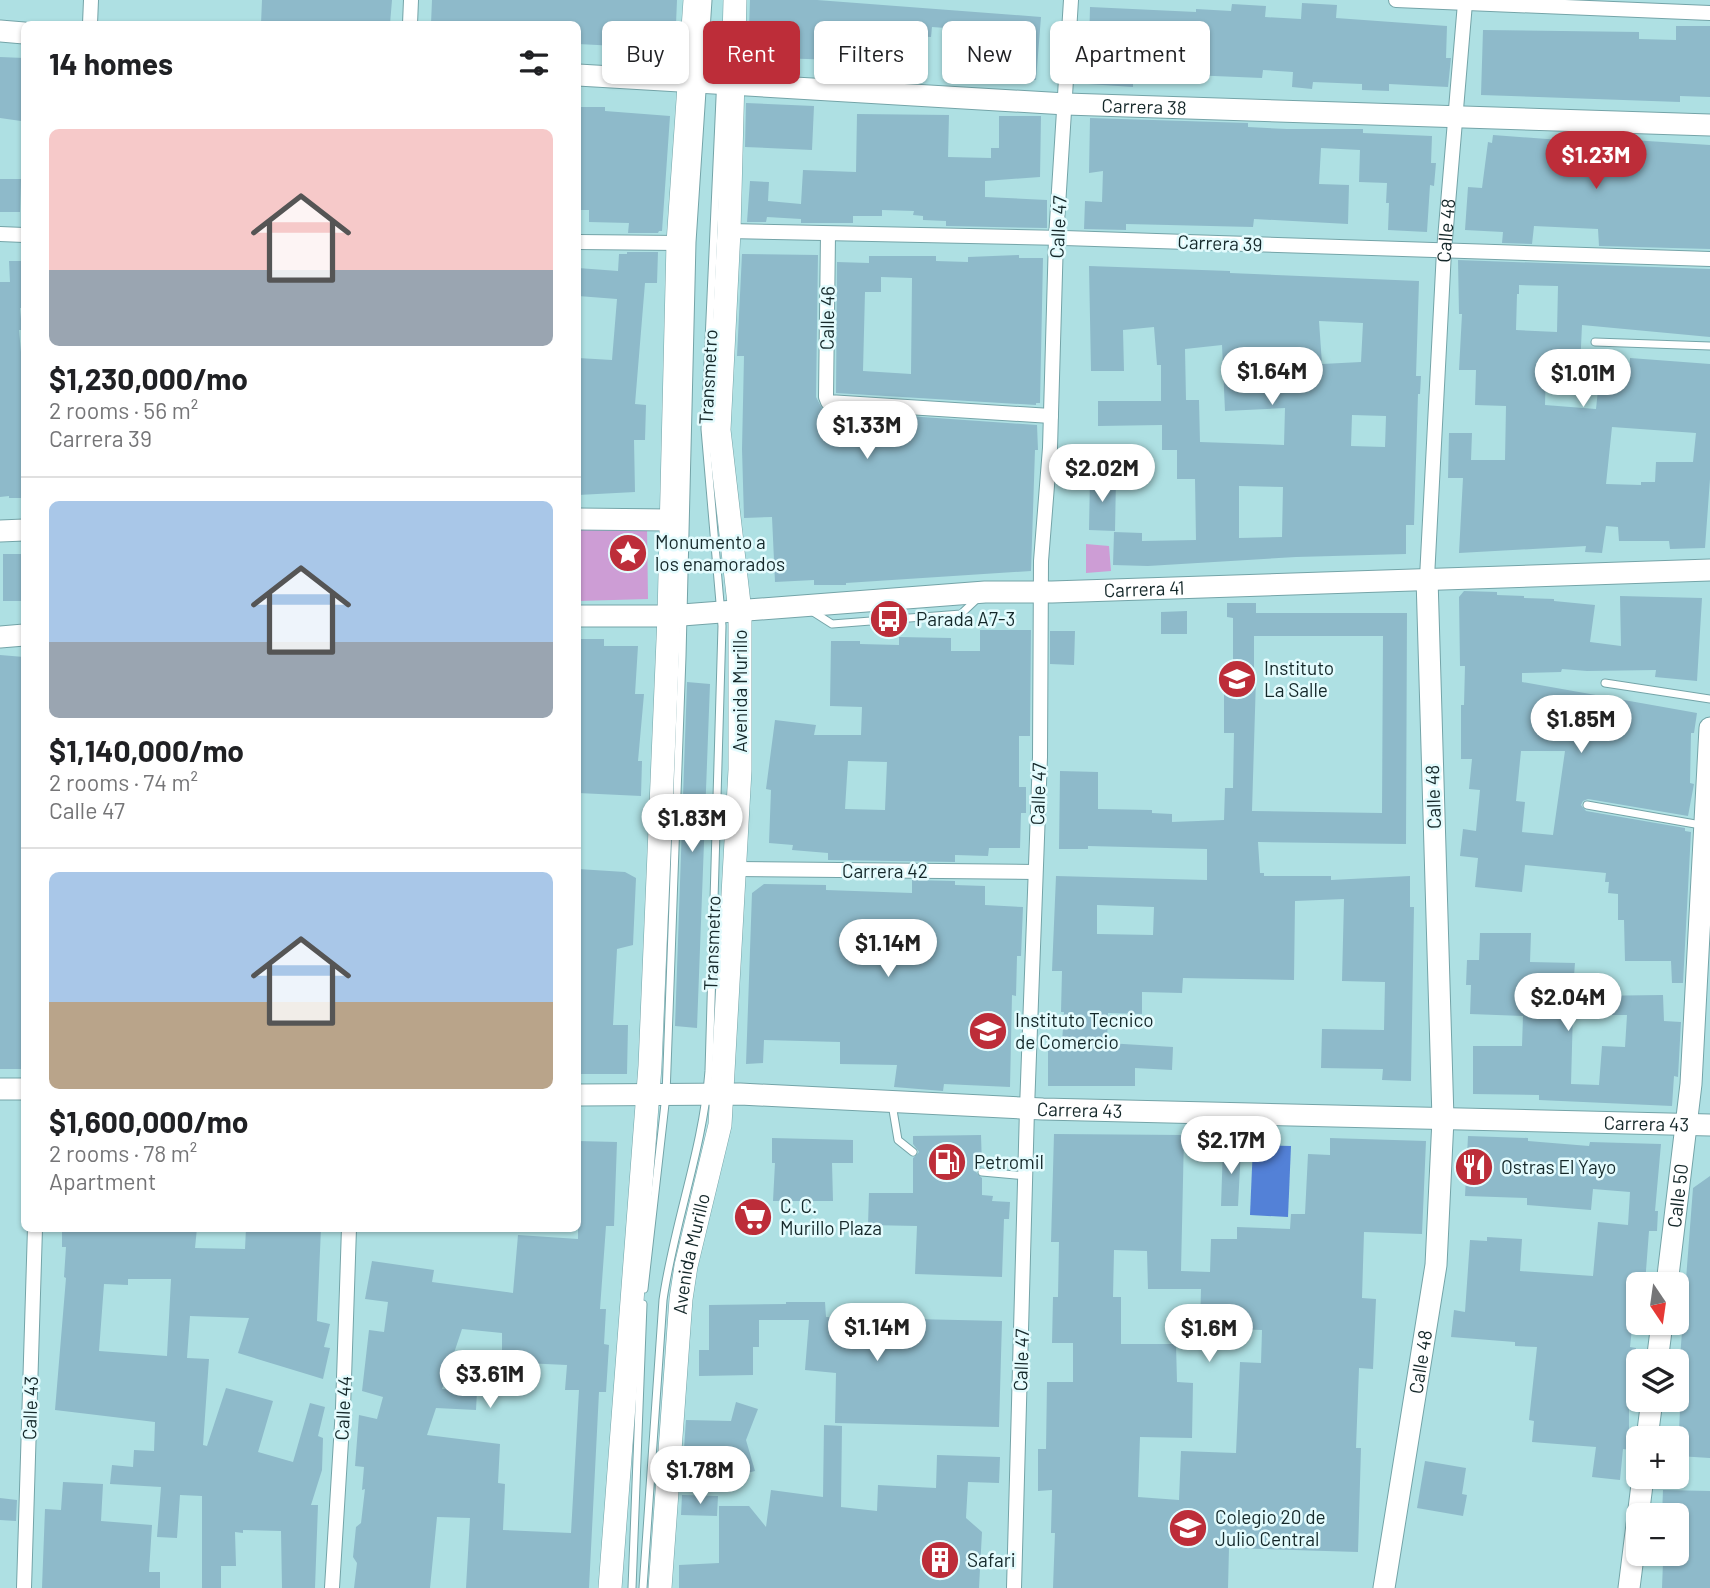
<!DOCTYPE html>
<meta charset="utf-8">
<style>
body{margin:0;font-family:Barlow,sans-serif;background:#f2f2f2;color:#202124;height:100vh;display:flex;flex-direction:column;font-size:26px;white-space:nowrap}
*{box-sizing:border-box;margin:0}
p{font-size:23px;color:#757577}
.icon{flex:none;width:38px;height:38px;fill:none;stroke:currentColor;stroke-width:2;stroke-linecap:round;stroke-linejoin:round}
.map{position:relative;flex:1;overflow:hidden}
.details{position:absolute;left:21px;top:21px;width:560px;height:1211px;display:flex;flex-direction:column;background:#fff;border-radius:10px;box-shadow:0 2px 5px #0004}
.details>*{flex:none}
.banner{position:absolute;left:602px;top:21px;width:665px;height:63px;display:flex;gap:14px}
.needle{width:46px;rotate:167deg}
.buttons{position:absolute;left:1626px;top:1272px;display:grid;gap:14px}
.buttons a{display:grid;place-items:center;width:63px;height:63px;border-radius:10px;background:#fff;box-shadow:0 2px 5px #0004;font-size:35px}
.price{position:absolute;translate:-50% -60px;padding:0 16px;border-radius:24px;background:#fff;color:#222;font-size:23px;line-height:46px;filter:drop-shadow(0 2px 4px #0008)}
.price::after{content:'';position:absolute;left:50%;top:42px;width:21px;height:16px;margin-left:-10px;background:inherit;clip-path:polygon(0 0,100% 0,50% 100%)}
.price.selected{background:#bd2d39;color:#fff}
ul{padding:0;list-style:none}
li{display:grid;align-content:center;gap:14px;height:371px;padding:0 28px}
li+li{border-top:2px solid #e0e0e0}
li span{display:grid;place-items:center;height:217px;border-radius:10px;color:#555}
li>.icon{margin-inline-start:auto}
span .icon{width:126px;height:126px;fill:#fffc;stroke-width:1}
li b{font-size:30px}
h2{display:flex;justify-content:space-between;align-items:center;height:84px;padding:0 28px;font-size:30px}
.tag{padding:0 24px;border-radius:10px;background:#fff;box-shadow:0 2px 5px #0004;font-size:24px;line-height:63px}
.tag.selected{background:#bd2d39;color:#fff}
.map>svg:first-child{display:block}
.green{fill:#cd9dd5}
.water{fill:#5381d7}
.building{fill:#8ebaca;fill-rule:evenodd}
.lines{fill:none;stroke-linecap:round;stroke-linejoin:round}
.lane-casing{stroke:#74a4a8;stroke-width:9}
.street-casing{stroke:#74a4a8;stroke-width:16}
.secondary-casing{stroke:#74a4a8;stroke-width:23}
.primary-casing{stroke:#74a4a8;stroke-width:24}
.lane{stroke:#fff;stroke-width:7}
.street{stroke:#fff;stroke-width:14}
.secondary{stroke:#fff;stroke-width:21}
.primary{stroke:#fff;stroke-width:23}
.labels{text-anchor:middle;stroke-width:5;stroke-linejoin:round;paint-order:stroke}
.street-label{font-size:19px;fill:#15282a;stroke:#e3fbfd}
.poi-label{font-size:19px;fill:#15282a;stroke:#e3fbfd;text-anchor:start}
</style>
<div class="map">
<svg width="1710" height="1588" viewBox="0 0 1710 1588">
<rect width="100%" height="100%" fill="#aee0e3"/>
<path class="green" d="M578,527H647L648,599L578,601Z
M1086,544L1109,546L1111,571L1086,573Z"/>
<path class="water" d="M1253,1145L1291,1146L1288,1217L1250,1215Z"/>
<path class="building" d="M262,0H392L390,24H261Z
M432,0H677L675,49L578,44V24H431Z
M750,0H817L1041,17L1036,80L1006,78L1008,49L986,47L987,31L932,27L931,37L890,35L889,43L864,41L862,68L837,66V60L748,57Z
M1302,3L1337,5L1336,18L1447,26L1446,58H1451L1448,87L1389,84V91L1362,90V84L1313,82L1312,89L1292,87L1293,72L1263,70L1262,78L1190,75V83L1133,81V87L1088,84L1090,7L1196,12V9L1231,11L1232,4L1266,6L1265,17L1301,19Z
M1676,26H1710V97L1680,96V102L1481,95L1483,30L1639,32V39L1676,40Z
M0,57L24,58V97L21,121L0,118Z
M746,103L814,106L812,150L745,147Z
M578,107H605V111L670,116L662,231H659L658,233H628L629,223L589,222V210H578Z
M857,114L949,115L948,157L991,158V148H999V116H1041L1040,177L985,181V197L1047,200V228L946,226V221L923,220V216L913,215L914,211L882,210V216H853V223H801V219L767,217L766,222H747L750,181L769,182L768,201L801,204L803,170L856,172Z
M1090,118L1248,123V127L1287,129H1363V133L1432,136L1431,163H1436L1434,186L1430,185L1427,232L1388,230L1389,203H1386L1387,183L1359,182L1360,150L1321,148L1319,184L1349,185L1348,224L1254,219L1253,227L1126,224V230L1084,229L1085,201L1102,202L1103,171L1089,173Z
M1493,135L1600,143V138L1710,145V249L1599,246L1598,229L1534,226L1532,244L1502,243L1503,232L1465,230L1468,187L1482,188L1488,142L1492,143Z
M0,179H21L20,212H0Z
M627,252H658L657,283H645L635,404L646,405L645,440H634L635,492L578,495V358L612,360L617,299L578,296V268L618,271L619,254H627Z
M742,254L818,255L816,397L823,410L1037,425L1038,450H1035L1031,571L846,583V585H814V580L775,582L772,517L744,518L742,449L744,356H737Z
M1019,255V258H1043L1040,403H1036V405L836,393L837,262L869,263V256H936V261L968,262V257ZM881,277L912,278L911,374L863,371L865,292H881Z
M1458,260L1710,269V337L1582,325L1580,368L1546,367L1545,405L1596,409L1600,371L1629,374L1630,358L1710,364V479L1705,548L1670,549L1669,541H1619L1618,527L1606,526L1602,553L1585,552L1586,546L1459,553L1463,478H1448L1449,433H1472L1471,460H1505L1506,406L1475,405L1476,370H1459L1462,314H1459ZM1519,285L1558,286L1557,332L1516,330L1517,294H1519ZM1612,427L1696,433L1693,462H1656L1655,482H1641V485L1606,484Z
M9,261H24V308H20L22,330H19L22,363L24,362V498H9V496L0,497V282H10Z
M1089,266L1230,271V273L1419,281L1416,376H1421L1420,394H1418L1414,525H1406V554L1296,557L1148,566L1113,565L1114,532L1142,533V541L1196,540L1195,479H1177V450H1162V425L1098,426V401H1161V365H1157L1154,327L1123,330L1124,371H1091ZM1319,321L1363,323L1361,362L1322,364ZM1222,345L1225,411L1285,408L1284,445L1200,442L1199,400H1186L1185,349ZM1352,415L1386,416L1385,447L1351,446ZM1239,486L1283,487L1282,537L1239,538Z
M1090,477L1116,478L1115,531L1089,530Z
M3,554H24V601H3Z
M1464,591L1497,592V595L1524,596V598L1554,599V601L1595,605L1590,642L1621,646L1620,596L1702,598L1697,681L1655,677L1656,670L1587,671L1562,669L1561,672L1522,673V682L1697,713L1694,733H1691L1690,783L1694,784L1688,816L1588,799L1583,801L1581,805L1586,811L1685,828V831L1691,832L1683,983H1672L1671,961H1625L1624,920H1618V894L1608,893L1609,882H1605L1606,873L1525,865L1522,892L1475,887L1478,858L1460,856L1463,829L1476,831L1480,790L1469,789L1472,759H1461V705H1464L1465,666H1460L1459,597ZM1521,751H1565L1553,835L1522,832L1525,802L1516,801Z
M1227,603H1256V613H1407L1406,844L1258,842L1260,873H1264V876H1331V880L1410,876V907H1414L1411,1081L1382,1080L1383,1069L1321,1068L1322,1029L1384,1030L1385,982L1342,981L1344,899L1295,901L1294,980L1183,978L1182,993L1142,992V1014L1108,1013L1107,1043L1173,1047L1172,1070L1135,1068V1086H1048V1043H1062L1064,1012H1061L1062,971H1052L1056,876L1207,880V849L1088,846V849H1059L1060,771L1098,772V809L1152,810V813L1172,814V822L1224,820L1225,788H1233L1234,733H1224V678H1233V618L1227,617ZM1254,636H1383L1382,813L1252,811L1256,678H1254ZM1097,905L1154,907L1153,935L1097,934Z
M1187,611V634H1161V612Z
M980,630H1031L1030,736H1019V787H1026V813H1021L1020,848H989L988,856L955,855V862L828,860V853L792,850L793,845L769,843L771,790L766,789L775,720L816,725L814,735H861L862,707L830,706L831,641H860V644L899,645V637L951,638V651H980ZM848,761L887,762L885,810L845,809Z
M1050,631H1075L1074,665L1050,664Z
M578,639H604V646H638L635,694H644L638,761H642L641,796L578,793Z
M0,655L24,657V1069H0Z
M687,682L710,684L697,1028L675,1026Z
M578,869L625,872L636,878L633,945L617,949L613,1025H628L627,1074H578Z
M912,880L955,881V885L985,886V905L1023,907L1021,956H1017L1016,996L1012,995L1010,1087L944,1084L943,1091L894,1087L897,1065L840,1064V1042L764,1040L763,1063L746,1064L752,893L764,884L826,885V890L912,893Z
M1480,933H1531L1530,962L1575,963L1574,976H1587L1586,996L1663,995L1664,1021L1681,1022L1678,1077L1674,1076L1672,1106L1539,1100V1095L1473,1094V1046H1522L1523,1016L1470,1014L1471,985H1466L1467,960H1479ZM1605,1010V1015H1627L1625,1047L1602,1046L1599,1085L1571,1084L1573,1011Z
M1054,1134L1184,1135L1181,1271L1210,1272L1211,1239H1237V1227L1290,1229L1291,1214H1305L1308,1154L1330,1155V1138L1426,1141L1422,1234L1364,1232L1362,1298L1376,1299L1373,1369L1359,1368L1356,1448H1361L1358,1552L1229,1548L1228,1588H1053L1055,1533H1051L1052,1490L1038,1491V1449H1046L1047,1382H1073V1343H1052L1053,1297H1058L1059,1242H1051ZM1114,1250L1147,1251L1148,1289H1201L1200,1328L1262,1330L1261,1363L1240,1362L1236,1453L1181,1451L1179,1500L1138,1497L1140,1437L1192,1438L1193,1383L1177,1382L1176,1344H1121V1297H1113Z
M981,1135L982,1166L976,1172L982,1178V1195L993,1196L992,1201L1010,1202L1009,1219H1004L1002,1277L915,1274L917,1226L868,1225L869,1193H913V1158L919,1152L913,1144V1136Z
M1468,1136L1528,1138V1141L1589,1146L1590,1142L1661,1144L1655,1211H1658L1657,1231H1649L1645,1284H1638V1310H1634L1630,1347L1636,1348L1634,1373H1629V1432L1633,1433L1631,1450L1623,1449L1620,1480L1592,1477L1596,1447L1532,1442L1534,1421L1529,1420L1537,1347L1515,1346V1342L1451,1337L1454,1310L1465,1312L1470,1240L1487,1241V1237L1522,1239L1520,1271L1593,1276L1598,1222L1628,1225L1630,1192L1593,1189L1591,1210L1527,1205V1198L1465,1196Z
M772,1138L853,1140V1163H832L833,1201H773L775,1163H772Z
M578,1141L617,1142L614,1226H606L600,1309H606L604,1344L609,1345L606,1392H599L589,1588H466L470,1518L437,1517L430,1588H354L357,1563L353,1557L356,1527L361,1523L365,1489L362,1490L364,1467L355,1466L359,1415L377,1419L383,1397L362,1391L369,1330L384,1332L388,1302L365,1299L372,1261L434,1270L432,1282L513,1293L518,1235L578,1239ZM462,1329L502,1333V1362L567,1365L565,1390H579L571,1533L503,1530L505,1484L498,1483L500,1444L427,1435L436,1408L476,1410L477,1391L442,1389Z
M1223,1147L1241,1148L1238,1206H1221Z
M1710,1176V1458L1678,1456L1681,1384H1678L1693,1188Z
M62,1228H197L195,1248L245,1249L246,1228H321L317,1321L330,1324L324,1347L330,1348L323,1379L238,1353L249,1318L190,1316L187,1358L209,1359L203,1445L207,1446L226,1388L273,1401L258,1452L293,1462L310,1403L325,1407L318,1436L323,1438L322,1470L311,1505H318L315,1588H282L281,1531L243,1530V1533L235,1532L236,1566H221V1588H202V1496L180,1495L177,1538L157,1537L161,1487L110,1484L112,1465L133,1467L134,1450L154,1451L155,1422L55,1410L66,1278L64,1277L66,1247H62ZM128,1279H171L167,1356L99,1351L104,1284L128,1285Z
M786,1302H825L826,1317L1002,1321L999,1427L835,1423L836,1373L805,1370L809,1320H759V1347H753V1375L699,1376V1350H709V1305L786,1304Z
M736,1402L758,1409L746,1440L755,1471L735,1476L733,1464L683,1463L686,1420L731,1421Z
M824,1425L842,1426L841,1507L877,1511L878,1485L936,1488L937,1455L1000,1457L999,1483L968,1482L966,1518L982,1532L979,1588H679V1565L719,1563V1506H749L766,1527L771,1490L823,1497Z
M1425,1461L1466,1468L1462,1494L1467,1495L1463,1516L1417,1508Z
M63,1482L103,1484L101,1521L152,1525L149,1572H160V1588H42L45,1509L61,1510Z
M1663,1490L1710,1491V1588H1662L1663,1562L1676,1563V1516H1662Z
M682,1495L718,1496L717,1516L681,1515Z
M0,1498L17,1500L16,1521L0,1520Z"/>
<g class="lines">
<g class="lane-casing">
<path id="lane" d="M1595,342L1710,346
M810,610L832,624L961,614L979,597
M1605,683L1710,699
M1587,805L1701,825
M892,1104L898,1140L913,1152
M982,1172L1026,1176
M644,1289L666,1095L682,656L692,242L708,0
M632,1588L643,1304
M643,1588L663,1300C674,1223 703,1149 709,1071L722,626L705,429L723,32"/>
</g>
<g class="street-casing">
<g id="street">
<path d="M1396,0L1710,13"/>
<path d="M90,24L91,0"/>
<path d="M410,24L411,0"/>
<path d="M729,231L1064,238L1710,259"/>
<path d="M0,234L24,235"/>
<path d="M828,234L826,397L828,402L1051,416"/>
<path d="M578,242L678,243"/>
<path id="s1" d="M1427,578L1444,251L1465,3"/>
<path d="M735,869L1035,872"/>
<path d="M24,1588L35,1228"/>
<path d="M332,1588L343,1408L349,1228"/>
<path d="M1014,1588L1027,1109L1040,757L1041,561L1050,448L1056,238L1071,0"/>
</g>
</g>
<g class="secondary-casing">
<g id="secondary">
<path d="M0,31L24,33"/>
<path id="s2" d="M578,75L1066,104L1710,125"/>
<path d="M578,519L669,520"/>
<path d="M0,531L24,530"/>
<path id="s3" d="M578,616H669L985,592H1052L1710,570"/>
<path d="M0,637L24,635"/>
<path d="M0,1089H24"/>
<path id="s4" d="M578,1095L740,1094L1043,1109L1710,1125"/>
<path id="s5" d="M1667,1284L1691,1084L1710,728"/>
<path d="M1657,1362L1662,1323"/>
<path d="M1647,1438L1652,1400"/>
<path id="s6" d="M1384,1588L1436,1265L1443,1119L1427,578"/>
<path d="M1629,1588L1643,1477"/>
</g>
</g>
<g class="primary-casing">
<g id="primary">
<path d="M610,1588L650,1066L669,616L678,243L695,0"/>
<path id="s7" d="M660,1588L681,1299L686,1266L720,1125L740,770V612L719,430L729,231L735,0"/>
</g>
</g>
<use href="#lane" class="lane"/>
<use href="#street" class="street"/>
<use href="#secondary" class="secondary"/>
<use href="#primary" class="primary"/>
</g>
<defs>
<g id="sight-disc" transform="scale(2.0125)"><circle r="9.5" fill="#bd2d39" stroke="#e3fbfd"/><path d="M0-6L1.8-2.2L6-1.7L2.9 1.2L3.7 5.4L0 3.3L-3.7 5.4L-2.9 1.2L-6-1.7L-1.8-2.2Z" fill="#fff"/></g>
<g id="bus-disc" transform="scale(2.0125)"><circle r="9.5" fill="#bd2d39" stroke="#e3fbfd"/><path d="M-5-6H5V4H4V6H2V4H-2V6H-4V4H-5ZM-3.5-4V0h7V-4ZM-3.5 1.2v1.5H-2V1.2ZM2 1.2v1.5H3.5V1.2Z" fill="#fff"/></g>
<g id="school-disc" transform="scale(2.0125)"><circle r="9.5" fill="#bd2d39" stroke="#e3fbfd"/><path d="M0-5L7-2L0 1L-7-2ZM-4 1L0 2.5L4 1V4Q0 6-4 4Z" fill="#fff"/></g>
<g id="fuel-disc" transform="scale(2.0125)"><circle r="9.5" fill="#bd2d39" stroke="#e3fbfd"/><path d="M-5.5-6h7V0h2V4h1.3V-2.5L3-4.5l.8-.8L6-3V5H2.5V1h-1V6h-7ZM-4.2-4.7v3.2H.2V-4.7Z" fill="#fff"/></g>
<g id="restaurant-disc" transform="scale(2.0125)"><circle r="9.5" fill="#bd2d39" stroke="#e3fbfd"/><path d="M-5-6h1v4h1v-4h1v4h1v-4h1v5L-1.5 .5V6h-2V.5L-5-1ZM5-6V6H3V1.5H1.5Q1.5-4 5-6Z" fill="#fff"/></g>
<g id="supermarket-disc" transform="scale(2.0125)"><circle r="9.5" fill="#bd2d39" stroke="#e3fbfd"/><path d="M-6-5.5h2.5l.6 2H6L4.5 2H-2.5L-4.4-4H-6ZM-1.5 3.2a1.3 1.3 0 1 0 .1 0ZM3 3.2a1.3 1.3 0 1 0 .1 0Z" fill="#fff"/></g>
<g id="building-disc" transform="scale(2.0125)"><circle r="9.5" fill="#bd2d39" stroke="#e3fbfd"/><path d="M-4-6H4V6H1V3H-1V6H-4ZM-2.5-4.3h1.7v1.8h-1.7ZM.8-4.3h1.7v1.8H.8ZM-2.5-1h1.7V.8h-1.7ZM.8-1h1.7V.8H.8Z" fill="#fff"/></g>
</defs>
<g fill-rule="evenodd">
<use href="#sight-disc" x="628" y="553"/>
<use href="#bus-disc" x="889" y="619"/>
<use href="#school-disc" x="1237" y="679"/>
<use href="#school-disc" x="988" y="1031"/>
<use href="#fuel-disc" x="947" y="1162"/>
<use href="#restaurant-disc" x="1474" y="1167"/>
<use href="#supermarket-disc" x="753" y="1217"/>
<use href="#school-disc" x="1188" y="1528"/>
<use href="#building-disc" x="940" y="1560"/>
</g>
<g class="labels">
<g class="street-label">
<text dy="7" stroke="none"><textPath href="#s2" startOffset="567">Carrera 38</textPath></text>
<text transform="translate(1058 227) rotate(-87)" y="7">Calle 47</text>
<text dy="7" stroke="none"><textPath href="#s1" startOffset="348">Calle 48</textPath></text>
<text transform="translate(1220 243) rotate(2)" y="7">Carrera 39</text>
<text transform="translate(827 318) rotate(-89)" y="7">Calle 46</text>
<text transform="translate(708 377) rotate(-87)" y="7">Transmetro</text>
<text dy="7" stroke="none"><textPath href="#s3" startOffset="567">Carrera 41</textPath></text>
<text transform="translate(740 691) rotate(-90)" y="7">Avenida Murillo</text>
<text transform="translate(1038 794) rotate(-88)" y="7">Calle 47</text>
<text transform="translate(1433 797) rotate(-92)" y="7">Calle 48</text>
<text x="885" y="878">Carrera 42</text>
<text transform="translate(712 943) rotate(-88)" y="7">Transmetro</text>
<text dy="7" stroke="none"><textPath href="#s4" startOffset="502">Carrera 43</textPath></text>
<text dy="7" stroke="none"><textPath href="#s4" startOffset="1069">Carrera 43</textPath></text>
<text dy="7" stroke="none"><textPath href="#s5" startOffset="89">Calle 50</textPath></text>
<text dy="7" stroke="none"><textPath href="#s7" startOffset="336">Avenida Murillo</textPath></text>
<text transform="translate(1021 1360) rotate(-88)" y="7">Calle 47</text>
<text dy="7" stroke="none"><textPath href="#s6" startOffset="229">Calle 48</textPath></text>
<text transform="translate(30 1408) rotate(-88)" y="7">Calle 43</text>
<text transform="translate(343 1408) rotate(-87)" y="7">Calle 44</text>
</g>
<g class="poi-label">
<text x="655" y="549">Monumento a<tspan x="655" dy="22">los enamorados</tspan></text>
<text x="916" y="626">Parada A7-3</text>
<text x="1264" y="675">Instituto<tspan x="1264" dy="22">La Salle</tspan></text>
<text x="1015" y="1027">Instituto Tecnico<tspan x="1015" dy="22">de Comercio</tspan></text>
<text x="974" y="1169">Petromil</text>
<text x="1501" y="1174">Ostras El Yayo</text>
<text x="780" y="1213">C. C.<tspan x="780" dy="22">Murillo Plaza</tspan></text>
<text x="1215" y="1524">Colegio 20 de<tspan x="1215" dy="22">Julio Central</tspan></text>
<text x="967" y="1567">Safari</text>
</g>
</g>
</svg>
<div class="buttons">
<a><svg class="needle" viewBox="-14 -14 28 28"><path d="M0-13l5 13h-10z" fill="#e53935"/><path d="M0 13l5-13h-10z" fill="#757577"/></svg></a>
<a><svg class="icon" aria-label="layers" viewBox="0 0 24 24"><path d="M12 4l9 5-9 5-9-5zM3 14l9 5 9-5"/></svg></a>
<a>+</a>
<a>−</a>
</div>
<b class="price selected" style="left:1596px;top:191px">$1.23M</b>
<b class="price" style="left:1272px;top:407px">$1.64M</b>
<b class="price" style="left:1583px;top:409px">$1.01M</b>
<b class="price" style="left:867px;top:461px">$1.33M</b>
<b class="price" style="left:1102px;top:504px">$2.02M</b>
<b class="price" style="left:1581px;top:755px">$1.85M</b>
<b class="price" style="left:692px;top:854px">$1.83M</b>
<b class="price" style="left:888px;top:979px">$1.14M</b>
<b class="price" style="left:1568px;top:1033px">$2.04M</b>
<b class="price" style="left:1231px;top:1176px">$2.17M</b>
<b class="price" style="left:877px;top:1363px">$1.14M</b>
<b class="price" style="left:1209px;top:1364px">$1.6M</b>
<b class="price" style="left:490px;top:1410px">$3.61M</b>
<b class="price" style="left:700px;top:1506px">$1.78M</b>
<div class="banner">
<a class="tag">Buy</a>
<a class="tag selected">Rent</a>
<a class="tag">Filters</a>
<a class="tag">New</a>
<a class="tag">Apartment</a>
</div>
<section class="details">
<h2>14 homes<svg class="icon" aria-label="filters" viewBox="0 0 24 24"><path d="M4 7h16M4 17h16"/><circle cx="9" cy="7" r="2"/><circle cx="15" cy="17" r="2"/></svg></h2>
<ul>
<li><span style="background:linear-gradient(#f6c9c9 65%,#9aa5b1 0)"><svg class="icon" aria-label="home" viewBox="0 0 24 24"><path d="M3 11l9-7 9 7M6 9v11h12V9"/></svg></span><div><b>$1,230,000/mo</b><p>2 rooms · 56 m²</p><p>Carrera 39</p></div></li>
<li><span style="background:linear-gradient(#a9c7e8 65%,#9aa5b1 0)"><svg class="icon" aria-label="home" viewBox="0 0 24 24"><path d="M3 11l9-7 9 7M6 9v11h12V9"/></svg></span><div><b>$1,140,000/mo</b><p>2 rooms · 74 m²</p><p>Calle 47</p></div></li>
<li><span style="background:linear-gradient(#a9c7e8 60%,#b9a48a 0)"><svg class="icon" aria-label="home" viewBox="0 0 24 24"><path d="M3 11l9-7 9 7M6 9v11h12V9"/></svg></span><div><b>$1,600,000/mo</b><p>2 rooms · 78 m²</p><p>Apartment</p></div></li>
</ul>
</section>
</div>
